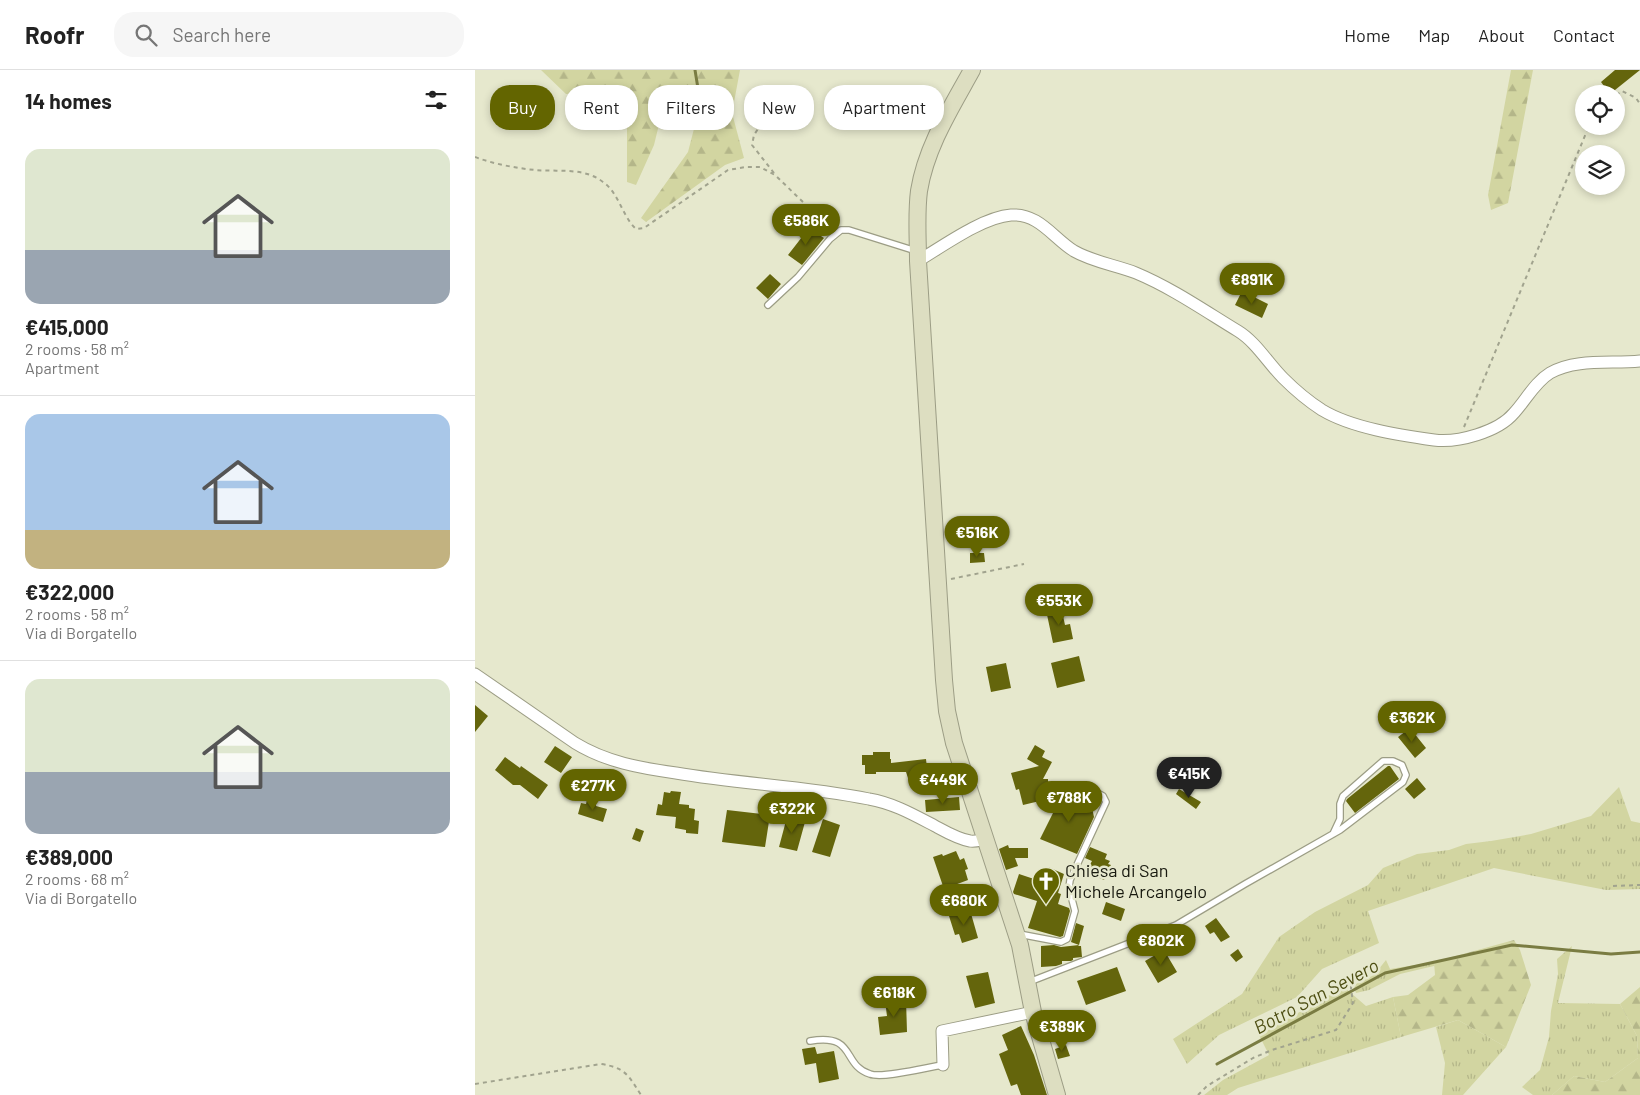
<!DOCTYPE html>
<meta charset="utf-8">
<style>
body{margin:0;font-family:Barlow,sans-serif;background:#f6f6f6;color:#222;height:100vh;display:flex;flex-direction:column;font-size:19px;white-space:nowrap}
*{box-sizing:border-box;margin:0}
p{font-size:16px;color:#767676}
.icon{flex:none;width:28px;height:28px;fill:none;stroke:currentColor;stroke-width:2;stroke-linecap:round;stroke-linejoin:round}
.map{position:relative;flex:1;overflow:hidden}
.side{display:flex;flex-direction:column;background:#fff;width:475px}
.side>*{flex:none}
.hud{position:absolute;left:15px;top:15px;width:475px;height:45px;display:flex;gap:10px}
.buttons{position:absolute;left:1100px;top:15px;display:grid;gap:10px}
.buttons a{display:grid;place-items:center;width:50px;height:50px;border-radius:50%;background:#fff;box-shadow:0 2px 8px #0003;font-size:25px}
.price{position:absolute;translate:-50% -42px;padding:0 11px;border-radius:18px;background:#636500;color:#fff;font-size:16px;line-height:32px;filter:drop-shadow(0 1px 2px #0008)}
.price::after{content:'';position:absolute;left:50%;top:30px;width:15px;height:11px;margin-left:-8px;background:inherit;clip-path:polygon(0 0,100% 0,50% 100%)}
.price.on{background:#222;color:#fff}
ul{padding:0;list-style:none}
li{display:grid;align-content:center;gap:10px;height:265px;padding:0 25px}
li+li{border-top:1px solid #e0e0e0}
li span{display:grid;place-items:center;height:155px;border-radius:15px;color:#555}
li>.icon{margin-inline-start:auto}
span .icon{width:90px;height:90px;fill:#fffc;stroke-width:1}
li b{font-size:21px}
h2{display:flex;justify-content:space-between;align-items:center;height:60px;padding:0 25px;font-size:21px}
.pill{padding:0 18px;border-radius:20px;background:#fff;box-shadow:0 2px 8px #0003;font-size:18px;line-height:45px}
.pill.on{background:#636500;color:#fff}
header{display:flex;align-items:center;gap:30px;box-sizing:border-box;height:70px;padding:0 25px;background:#fff;border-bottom:1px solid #e0e0e0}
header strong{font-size:24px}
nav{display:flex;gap:28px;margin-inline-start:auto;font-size:18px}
.search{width:350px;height:45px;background:#f6f6f6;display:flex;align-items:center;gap:12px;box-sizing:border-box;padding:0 18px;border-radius:20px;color:#767676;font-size:19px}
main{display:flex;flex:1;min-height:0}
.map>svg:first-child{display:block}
.grass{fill:url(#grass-tufts)}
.forest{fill:url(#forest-firs)}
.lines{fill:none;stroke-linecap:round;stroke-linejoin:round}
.stream{stroke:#7a7c42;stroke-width:3}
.building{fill:#64650c}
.service-casing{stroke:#9c9d85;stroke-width:8}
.minor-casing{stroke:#9c9d85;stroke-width:13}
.secondary-casing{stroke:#9c9d85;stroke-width:18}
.path{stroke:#a1a38e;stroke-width:2;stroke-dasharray:4 4;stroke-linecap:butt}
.service{stroke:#fff;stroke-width:5.5}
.minor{stroke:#fff;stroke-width:11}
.secondary{stroke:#dddec1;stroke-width:16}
.labels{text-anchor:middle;stroke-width:5;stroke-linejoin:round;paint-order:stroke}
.poi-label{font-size:18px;fill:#18190f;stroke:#e6e8cd;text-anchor:start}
.water-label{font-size:19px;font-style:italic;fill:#4d4e12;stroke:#e6e8cd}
</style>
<header>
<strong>Roofr</strong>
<div class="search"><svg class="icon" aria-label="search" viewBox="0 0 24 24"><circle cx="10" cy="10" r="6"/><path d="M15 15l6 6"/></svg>Search here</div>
<nav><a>Home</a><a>Map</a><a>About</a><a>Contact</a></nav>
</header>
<main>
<section class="side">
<h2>14 homes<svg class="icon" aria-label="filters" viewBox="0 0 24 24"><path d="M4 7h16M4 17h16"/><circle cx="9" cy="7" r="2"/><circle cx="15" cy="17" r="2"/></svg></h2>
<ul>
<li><span style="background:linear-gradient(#dfe7d0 65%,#9aa5b1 0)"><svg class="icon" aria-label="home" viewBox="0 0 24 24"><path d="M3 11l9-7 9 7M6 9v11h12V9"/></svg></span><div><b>€415,000</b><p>2 rooms · 58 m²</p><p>Apartment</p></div></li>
<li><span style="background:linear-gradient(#a9c7e8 75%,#c2b280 0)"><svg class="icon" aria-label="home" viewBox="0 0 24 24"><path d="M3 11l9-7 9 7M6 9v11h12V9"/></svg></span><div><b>€322,000</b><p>2 rooms · 58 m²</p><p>Via di Borgatello</p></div></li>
<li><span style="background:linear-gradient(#dfe7d0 60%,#9aa5b1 0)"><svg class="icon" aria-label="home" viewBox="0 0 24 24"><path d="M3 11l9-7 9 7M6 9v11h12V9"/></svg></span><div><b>€389,000</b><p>2 rooms · 68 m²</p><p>Via di Borgatello</p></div></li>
</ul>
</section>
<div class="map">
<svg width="1165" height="1025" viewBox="0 0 1165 1025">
<defs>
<pattern id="grass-tufts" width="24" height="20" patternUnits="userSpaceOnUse" patternTransform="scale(1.25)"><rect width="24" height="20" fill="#d2d5a1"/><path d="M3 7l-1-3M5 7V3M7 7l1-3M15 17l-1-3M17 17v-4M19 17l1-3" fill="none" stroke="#b4b689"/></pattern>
<pattern id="forest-firs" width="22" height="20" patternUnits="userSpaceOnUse" patternTransform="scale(1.25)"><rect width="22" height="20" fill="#d2d5a1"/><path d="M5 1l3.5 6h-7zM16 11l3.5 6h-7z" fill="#b4b689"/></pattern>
</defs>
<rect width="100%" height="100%" fill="#e6e8cd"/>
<path class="grass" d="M1144,717L1156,751L1165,753V819L1131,820L1019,798L893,841L904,873L847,899L822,927L744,965L712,994L698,969L767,924L804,867L840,842L893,815L908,798L942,784L974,780L991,774L1016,771L1056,764L1116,746Z
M1097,876L1083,933L1145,934L1162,966L1163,988L1130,1012L1099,1006L1077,1025H1058L1047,1017L1065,1000L1074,967L1076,941L1083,904L1082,889Z
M911,890L915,899L959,892V896L925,904L894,920L881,923L879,918L881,914L899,905Z
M869,917L891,936L918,927L926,967L763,1018L752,1025H729L748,1010L794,985L784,965Z
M983,950L1031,977L988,1025H967L970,993L961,957Z"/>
<path class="forest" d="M66,0H265L257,43L269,88L250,95L171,152L166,148L213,82L221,51L206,37L189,34L179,75L161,115L152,112V45L116,23L91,24Z
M1036,0H1058L1033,133L1016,140L1013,125Z
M1039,870L1045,880L1056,915L1031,977L983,950L926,967L918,927L933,925L960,905L959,892Z
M1165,917V1025H1077L1099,1006L1130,1012L1163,988L1162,966L1145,934Z"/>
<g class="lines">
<path class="stream" d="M220,0L227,43
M742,994L910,903L1037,875L1136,884L1165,882"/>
</g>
<path class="building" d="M1140,0H1165L1135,24L1126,12Z
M334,158L349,168L327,195L313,185Z
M295,204L306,214L293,229L281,218Z
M767,221L793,234L787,248L760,235Z
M495,483H509L510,492L495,493Z
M586,537L590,555L595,554L598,569L578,573L571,540Z
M604,586L610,611L582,618L576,593Z
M531,593L536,618L516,622L511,597Z
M0,635L13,646L0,662Z
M935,658L951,678L940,688L923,667Z
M560,675L570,681L567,687L577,692L568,709H573V729L548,735L544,719L541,720L536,703L564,696L552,689Z
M80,676L97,687L86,703L69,692Z
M398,682H415V689H416V693L451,689L454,716L438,718L437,711H434L431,702H401V704H390V695H387V685H398Z
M30,687L45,698L46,696L73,715L63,729L45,715H38L20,700Z
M913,696H915L924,709L880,743L871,731L872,729Z
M942,708L951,719L939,729L930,719Z
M704,719L726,732L721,739L701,724Z
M196,721L206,722L204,734L214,735V738L220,739L219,750L224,751L223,764L211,763V760L200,758L201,747L181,745L183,734L187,735L189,722L195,723Z
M589,721H592L606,728L604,732L617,738L619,747L602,784L565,769Z
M484,727L485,740L451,742L450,730Z
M112,730L121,732V736L132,739L128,752L103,744L106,733L111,734Z
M252,740L295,745L290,777L247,772Z
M312,747L330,752L322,781L304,777Z
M348,749L365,755L355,787L337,782Z
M161,758L169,761L165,772L157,769Z
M533,775L534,778H553V788H540L543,796L531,800L524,779Z
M615,777L632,784L630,789L635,791L633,794L636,795L629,810L618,805V803L612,800L617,791L610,788Z
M481,781L485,790L489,788L493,799L490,800L493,810L469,819L458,787L467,784L468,786Z
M573,797L589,804L583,823L586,824L583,834L594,838L595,841L588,866L585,867L553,858L562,831L539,824L538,822L544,804L568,812Z
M631,832L650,839L646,851L627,844Z
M495,840L503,868L487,873L484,864L480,865L474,846Z
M741,848L755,867L746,872L739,862L735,864L730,856Z
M601,853L609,856L604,875L596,872Z
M579,875L586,877L604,875L603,876H606L607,887L598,888V890L596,891H587V894L581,896L566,897V876Z
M763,879L768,887L761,892L755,885Z
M689,880L702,902L683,913L670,891Z
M642,897L651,921L611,935L602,911Z
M513,902L520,933L500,938L491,906Z
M431,929L432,962L405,965L403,947L412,946L410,931Z
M546,956L559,985L572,1025H546L542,1014L536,1016L524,984L533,980L527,965Z
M591,975L595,986L583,989L580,979Z
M340,977L342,984L359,981L364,1009L344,1013L341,993L330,995L327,979Z"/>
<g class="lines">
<g class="service-casing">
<path id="service" d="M293,235L323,207L355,169L366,160H374L441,181
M544,864L586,872L592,869L600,841L594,818L595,810L631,732L628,726L617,720
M554,912L701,855L770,814L858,764L865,760L928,712L931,705L927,695L918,691H908L868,726L865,734V749L858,764
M335,971C382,963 366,995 395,1004C408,1009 453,997 468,995"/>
</g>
<g class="minor-casing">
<path id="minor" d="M443,191C468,176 508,147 536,145C564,143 578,168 599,181C618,192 641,195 661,203C697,218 730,241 763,261C781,272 793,293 808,308C820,320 833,331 847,340C877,358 924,365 959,370C983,373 1023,362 1039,343C1051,330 1060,312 1075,303C1101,288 1136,294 1165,291
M0,604L100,673C131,692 165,698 201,703C265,714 330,716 394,729C418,733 439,745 460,756C471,762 483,769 495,771C500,772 505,770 510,769
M468,995L467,961L558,942"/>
</g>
<g class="secondary-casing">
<path id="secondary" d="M497,0C476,38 451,77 444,121C441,144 443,168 443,191L469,610L472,641L479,673L545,875L558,942L582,1025"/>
</g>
<path class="path" d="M1141,25L1147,21L1161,28L1165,34
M0,87C19,94 40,98 60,100C83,102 109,97 128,112C144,123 147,146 161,159L169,158L253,100L271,97H285L300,105L355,158
M299,103L277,75L279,65L302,30L305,14
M989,357L1114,56
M476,509L549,494
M1138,816L1165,815
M0,1014L126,994C151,998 153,1005 166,1025
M723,1025L732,1016L778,988L797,980L861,960L878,933L876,918L877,912"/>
<use href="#service" class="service"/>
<use href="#minor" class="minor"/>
<use href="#secondary" class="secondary"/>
</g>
<defs>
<g id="church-pin" transform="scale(1.4375)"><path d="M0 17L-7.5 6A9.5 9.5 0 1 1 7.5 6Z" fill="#636500" stroke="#e6e8cd"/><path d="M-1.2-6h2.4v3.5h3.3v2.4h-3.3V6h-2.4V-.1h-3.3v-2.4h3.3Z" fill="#fff"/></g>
</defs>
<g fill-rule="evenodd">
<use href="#church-pin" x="571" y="811"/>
</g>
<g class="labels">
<g class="poi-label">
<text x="590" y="807">Chiesa di San<tspan x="590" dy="21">Michele Arcangelo</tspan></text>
</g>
<g class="water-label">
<text transform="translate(841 926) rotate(-28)" y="7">Botro San Severo</text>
</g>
</g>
</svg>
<div class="buttons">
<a><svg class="icon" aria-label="locate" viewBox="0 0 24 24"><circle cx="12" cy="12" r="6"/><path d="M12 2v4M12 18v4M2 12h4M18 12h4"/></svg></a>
<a><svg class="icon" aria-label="layers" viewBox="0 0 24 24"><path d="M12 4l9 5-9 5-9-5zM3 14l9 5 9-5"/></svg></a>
</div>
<b class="price" style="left:331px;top:176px">€586K</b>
<b class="price" style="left:777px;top:235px">€891K</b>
<b class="price" style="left:502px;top:488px">€516K</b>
<b class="price" style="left:584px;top:556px">€553K</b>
<b class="price" style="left:937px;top:673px">€362K</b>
<b class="price on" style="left:714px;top:729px">€415K</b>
<b class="price" style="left:468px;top:735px">€449K</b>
<b class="price" style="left:118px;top:741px">€277K</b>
<b class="price" style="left:594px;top:753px">€788K</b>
<b class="price" style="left:317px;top:764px">€322K</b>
<b class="price" style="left:489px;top:856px">€680K</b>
<b class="price" style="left:686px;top:896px">€802K</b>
<b class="price" style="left:419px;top:948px">€618K</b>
<b class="price" style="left:587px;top:982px">€389K</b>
<div class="hud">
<a class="pill on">Buy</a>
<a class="pill">Rent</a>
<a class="pill">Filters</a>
<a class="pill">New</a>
<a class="pill">Apartment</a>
</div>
</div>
</main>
